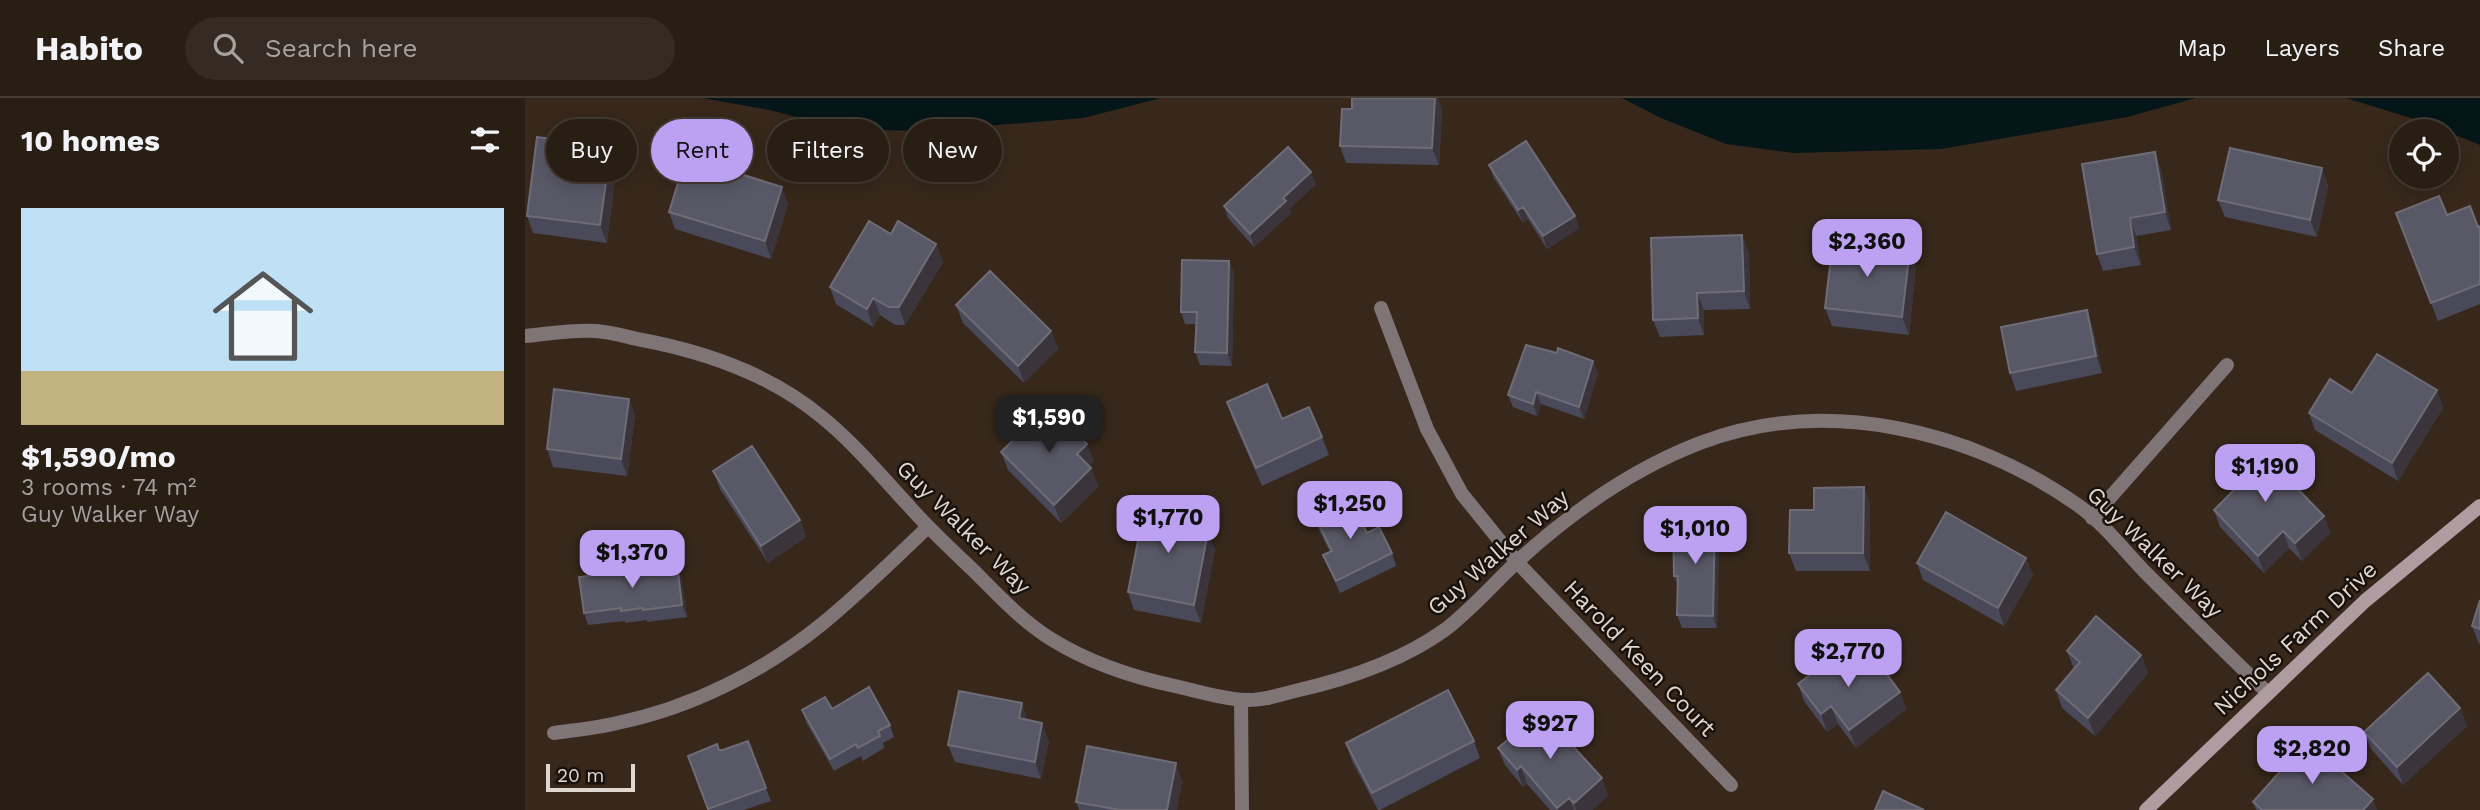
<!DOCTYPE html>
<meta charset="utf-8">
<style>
body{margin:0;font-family:"Work Sans",sans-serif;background:#352b22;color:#f1f3f6;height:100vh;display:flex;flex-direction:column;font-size:26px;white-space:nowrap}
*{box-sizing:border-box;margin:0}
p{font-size:23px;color:#a5a2a0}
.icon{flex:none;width:38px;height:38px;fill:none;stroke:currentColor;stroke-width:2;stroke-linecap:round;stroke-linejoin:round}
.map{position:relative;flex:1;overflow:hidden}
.side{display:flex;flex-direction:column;background:#291e14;width:525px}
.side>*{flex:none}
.top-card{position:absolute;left:21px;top:21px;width:665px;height:63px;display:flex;gap:14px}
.buttons{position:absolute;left:1864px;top:21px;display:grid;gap:14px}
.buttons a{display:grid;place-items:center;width:70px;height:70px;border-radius:50%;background:#291e14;box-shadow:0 4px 18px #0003,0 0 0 2px #453c34;font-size:35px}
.scale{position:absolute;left:21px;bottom:18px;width:89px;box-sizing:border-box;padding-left:7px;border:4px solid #e2d7cf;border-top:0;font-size:19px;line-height:24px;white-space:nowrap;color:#e2d7cf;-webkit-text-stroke:5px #19120c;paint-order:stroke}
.price{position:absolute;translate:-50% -60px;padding:0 16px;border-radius:14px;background:#bca0f2;color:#111;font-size:23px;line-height:46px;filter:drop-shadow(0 2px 4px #0008)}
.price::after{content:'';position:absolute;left:50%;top:42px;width:21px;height:16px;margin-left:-10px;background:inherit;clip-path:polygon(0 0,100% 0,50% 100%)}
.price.on{background:#222;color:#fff}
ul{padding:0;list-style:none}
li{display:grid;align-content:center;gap:14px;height:371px;padding:0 21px}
li span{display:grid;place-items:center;height:217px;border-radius:0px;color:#555}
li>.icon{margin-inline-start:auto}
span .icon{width:126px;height:126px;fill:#fffc;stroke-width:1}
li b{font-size:30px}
h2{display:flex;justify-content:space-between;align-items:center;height:84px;padding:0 21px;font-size:30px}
.tag{padding:0 24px;border-radius:32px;background:#291e14;box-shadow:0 4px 18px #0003,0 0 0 2px #453c34;font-size:24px;line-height:63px}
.tag.on{background:#bca0f2;color:#111}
header{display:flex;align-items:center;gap:42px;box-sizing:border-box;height:98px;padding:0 35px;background:#291e14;border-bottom:2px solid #453c34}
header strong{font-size:33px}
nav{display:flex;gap:38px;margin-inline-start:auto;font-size:24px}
.search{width:490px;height:63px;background:#352b22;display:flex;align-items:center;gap:18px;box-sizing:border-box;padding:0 24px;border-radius:38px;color:#a5a2a0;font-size:26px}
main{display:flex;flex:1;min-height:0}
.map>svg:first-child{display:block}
.water{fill:#041618}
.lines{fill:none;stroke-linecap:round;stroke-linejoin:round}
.street{stroke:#7f7476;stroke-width:14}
.secondary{stroke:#af9ca0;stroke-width:14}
.wall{fill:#49495a}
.shaded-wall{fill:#3b353b}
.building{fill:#595866;stroke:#6e6c77;stroke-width:2}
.labels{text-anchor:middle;stroke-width:5;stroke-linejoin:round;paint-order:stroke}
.street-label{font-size:23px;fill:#e2d7cf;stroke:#19120c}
</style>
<header>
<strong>Habito</strong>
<div class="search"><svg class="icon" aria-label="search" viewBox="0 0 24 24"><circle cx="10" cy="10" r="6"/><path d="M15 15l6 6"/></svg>Search here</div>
<nav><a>Map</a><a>Layers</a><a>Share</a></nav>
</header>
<main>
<section class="side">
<h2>10 homes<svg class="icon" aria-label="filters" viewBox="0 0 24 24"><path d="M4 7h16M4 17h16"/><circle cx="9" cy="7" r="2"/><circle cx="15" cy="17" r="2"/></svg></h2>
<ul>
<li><span style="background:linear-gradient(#bfe0f5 75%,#c2b280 0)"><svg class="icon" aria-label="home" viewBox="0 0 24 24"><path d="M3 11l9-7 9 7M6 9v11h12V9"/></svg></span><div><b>$1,590/mo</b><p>3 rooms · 74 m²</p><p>Guy Walker Way</p></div></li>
</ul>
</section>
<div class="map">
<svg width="1955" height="712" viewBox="0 0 1955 712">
<rect width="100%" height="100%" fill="#37281b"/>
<path class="water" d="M177,0H636L558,20L398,33L318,31L245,12Z
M1097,0H1671L1602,19L1416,51L1269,55L1201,46L1136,20Z
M1821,0H1955V47L1899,24Z"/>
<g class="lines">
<path class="street" d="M856,210L902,331L937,396L992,464L1206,687
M0,238C23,236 48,231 71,233C85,234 99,238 112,241C178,253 246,276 298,320C330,346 356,378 384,408C404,431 427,452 449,473C473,497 497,523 526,541C563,564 607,579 650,588C672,593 697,601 720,602C737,603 754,597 770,593C823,581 877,563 921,531C948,510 970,484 995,461C1049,412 1107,371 1175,345C1300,297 1447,332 1554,408C1578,425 1598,451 1619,473C1660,514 1701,555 1743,595
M1567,420L1702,267
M716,602L717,712
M29,635C50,632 72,630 92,625C166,610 239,573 297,526C334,496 368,462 403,429"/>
<path class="secondary" d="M1621,712L1840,503L1955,408"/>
</g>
<path class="wall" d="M827,11H917L914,67L821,65L815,48Z
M92,66L82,145L8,135L2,118Z
M964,67L1050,118L1054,130L1022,151L1003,121L998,125L969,80Z
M1797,70L1803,88L1792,139L1700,119L1693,102Z
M1636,71L1646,132L1611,138L1616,167L1578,173L1572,156Z
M791,86L764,111L766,115L729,149L703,120L699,108Z
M263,106L246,161L150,131L144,114Z
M1871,115L1922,117L1953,129L1955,128V206L1913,223Z
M366,136L411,146L418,164L380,227H370L355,217L348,229L311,206L305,189Z
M1385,151L1391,168L1384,237L1307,228L1300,210Z
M1224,154L1225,211L1179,212V237L1135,239L1128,222Z
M704,163L709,175L707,268L675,267L670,254L671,226H660L656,214Z
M431,207L526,233L533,251L499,285L438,225Z
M1568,230L1577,275L1491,293L1485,275Z
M1032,255L1068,263L1073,275L1059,321L1016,306L1012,318L988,309L983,297Z
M1912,292L1918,310L1873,383L1790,332L1784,315L1827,295Z
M104,301L110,318L102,378L28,369L22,351Z
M702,304L757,321L797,339L804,357L737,388L708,322Z
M476,354L569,363L564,368L566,370L573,388L536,425L483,372Z
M188,373L275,422L281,439L243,465L195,391Z
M1700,377L1799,418L1805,435L1777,463L1764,450L1739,475L1695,429L1689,412L1707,394Z
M1339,389L1345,407V473H1271L1264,455L1289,412Z
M790,419L867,455L871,468L815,495L803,469L798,457L805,454L794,432Z
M674,428L673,432L690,451L676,525L609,512L603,494Z
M1194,434L1192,530H1157L1152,517L1153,488L1149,478Z
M1501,460L1508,477L1479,528L1398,482L1392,465Z
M156,479L162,519L122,524V522L100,525V523L63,527L59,515Z
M1955,502V546H1954L1947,528Z
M1542,553L1616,557L1623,575L1570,638L1537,610L1531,592L1549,571Z
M1317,567L1375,594L1381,611L1331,650L1313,626L1302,634L1279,603L1273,586L1289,574L1287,569Z
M1935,610L1942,628L1878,687L1846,651L1839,634Z
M307,611L365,627L369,639L358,645L359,650L338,663L336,658L309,673L281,624L277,612Z
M503,622L524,642L516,681L430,664L423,647Z
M949,643L955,660L855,712H853L827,663L821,645Z
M973,650L1083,698L1067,712H1025L1002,686L998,689L980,667Z
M194,652L241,690L246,703L219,712H183L163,658Z
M657,683L652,712H554L551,704Z
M1728,704L1852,712H1731Z"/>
<path class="shaded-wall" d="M910,0H913L917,11L914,67L907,50Z
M86,49L92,66L82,145L75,127Z
M1630,54L1636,71L1646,132L1640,114Z
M1797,70L1803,88L1792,139L1785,122Z
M786,74L791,86L764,111L766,115L729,149L725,136L758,100Z
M257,89L263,106L246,161L240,143Z
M998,109L1003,121L998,125L993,112Z
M1050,118L1054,130L1022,151L1018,138Z
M1605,120L1611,138L1616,167L1609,149Z
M1217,137L1224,154L1225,211L1219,193Z
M411,146L418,164L380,227L374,209Z
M1385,151L1391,168L1384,237L1377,219Z
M704,163L709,175L707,268L702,255Z
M1172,195L1179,212V237L1173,220Z
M348,200L355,217L348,229L342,211Z
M1562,212L1568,230L1577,275L1571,258Z
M526,233L533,251L499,285L493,268Z
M1068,263L1073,275L1059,321L1054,309Z
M1912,292L1918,310L1873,383L1867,365Z
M1011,294L1016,306L1012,318L1008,306Z
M104,301L110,318L102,378L96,361Z
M562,346L569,363L559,374L552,356Z
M566,370L573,388L536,425L529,407Z
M1339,389L1345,407V473L1338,455Z
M667,411L674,428L670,447L664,430Z
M1799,418L1805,435L1777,463L1770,445Z
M275,422L281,439L243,465L236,448Z
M1190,422L1194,434L1192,530L1188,518Z
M1758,433L1764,450L1739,475L1733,458Z
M683,434L690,451L676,525L669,507Z
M1501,460L1508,477L1479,528L1473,510Z
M152,466L156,479L162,519L157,507Z
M1616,557L1623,575L1570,638L1563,620Z
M1375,594L1381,611L1331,650L1324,632Z
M497,605L503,623L494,620Z
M1306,608L1313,626L1302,634L1296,616Z
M1935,610L1942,628L1878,687L1872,669Z
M517,625L524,642L516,681L510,664Z
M651,665L657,683L652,712H642Z
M996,668L1002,686L998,689L992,672Z
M1077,680L1083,698L1067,712H1051L1049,705Z
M1044,700L1049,712H1033L1032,710Z
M1848,701L1852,712H1838Z"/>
<path class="building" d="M827,0H910L907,50L815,48L817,11H827Z
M12,39L86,49L75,127L2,118Z
M1001,43L1050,118L1018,138L998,109L993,112L964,67Z
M763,49L786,74L758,100L761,103L725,136L699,108Z
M1705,50L1797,70L1785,122L1693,102Z
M1630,54L1640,114L1605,120L1609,149L1572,156L1557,66Z
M161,59L257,89L240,143L144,114Z
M1914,98L1922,117L1945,108L1953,129L1955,128V186L1906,205L1871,115Z
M344,123L366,136L373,123L411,146L374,209H364L348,200L342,211L305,189Z
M1217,137L1219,193L1172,195L1173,220L1128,222L1126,140Z
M1308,142L1385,151L1377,219L1300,210Z
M657,162L704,163L702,255L670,254L672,214H656Z
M465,173L526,233L493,268L431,207Z
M1562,212L1571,258L1485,275L1476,229Z
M1001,247L1032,255L1033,250L1068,263L1054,309L1011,294L1008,306L983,297Z
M1852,256L1912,292L1867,365L1784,315L1805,281L1827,295Z
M742,286L757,321L784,309L797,339L731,370L702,304Z
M29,291L104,301L96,361L22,351Z
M524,307L562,346L552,356L566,370L529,407L476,354Z
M227,348L275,422L236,448L188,373Z
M1731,348L1799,418L1770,445L1758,433L1733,458L1689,412L1712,389L1700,377Z
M1339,389L1338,455H1264L1265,412H1289V390Z
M621,402L667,411L664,430L683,434L669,507L603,494Z
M826,402L842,435L854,429L867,455L811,483L798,457L807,453L790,419Z
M1421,414L1501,460L1473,510L1392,465Z
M1148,421L1190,422L1188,518L1152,517L1153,478H1149Z
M152,466L157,507L118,512V510L96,513V510L59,515L54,479Z
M1955,502V531L1947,528Z
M1571,518L1616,557L1563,620L1531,592L1555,564L1542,553Z
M1307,553L1317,567L1343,570L1352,563L1375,594L1324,632L1306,608L1296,616L1273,586L1290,573L1287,569Z
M1903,575L1935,610L1872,669L1839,634Z
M344,589L365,627L353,633L355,638L333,650L331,646L305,661L277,612L300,599L307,611Z
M923,592L949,643L847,695L821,645Z
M434,593L497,605L494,620L517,625L510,664L423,647Z
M1016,613L1077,680L1049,705L1044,700L1032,710L996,668L992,672L973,650Z
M223,643L241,690L183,711L163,658L192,646L194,652H198Z
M1782,643L1848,701L1838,712H1737L1728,704Z
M562,648L651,665L642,712H595L551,704Z
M1358,693L1399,712H1350Z"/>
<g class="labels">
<g class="street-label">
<text transform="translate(439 429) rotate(45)" y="8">Guy Walker Way</text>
<text transform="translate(973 454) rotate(-41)" y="8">Guy Walker Way</text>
<text transform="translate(1630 454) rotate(44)" y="8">Guy Walker Way</text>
<text transform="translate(1770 540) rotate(-43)" y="8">Nichols Farm Drive</text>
<text transform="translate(1115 560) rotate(46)" y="8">Harold Keen Court</text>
</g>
</g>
</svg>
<div class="buttons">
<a><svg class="icon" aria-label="locate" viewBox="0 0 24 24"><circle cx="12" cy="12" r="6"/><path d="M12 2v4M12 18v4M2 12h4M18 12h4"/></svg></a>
</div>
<div class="scale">20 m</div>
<b class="price" style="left:1342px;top:181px">$2,360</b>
<b class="price on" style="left:524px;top:357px">$1,590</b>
<b class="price" style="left:1740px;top:406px">$1,190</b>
<b class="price" style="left:825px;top:443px">$1,250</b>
<b class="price" style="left:643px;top:457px">$1,770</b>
<b class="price" style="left:1170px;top:468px">$1,010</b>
<b class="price" style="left:107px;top:492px">$1,370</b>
<b class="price" style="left:1323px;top:591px">$2,770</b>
<b class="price" style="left:1025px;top:663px">$927</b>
<b class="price" style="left:1787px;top:688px">$2,820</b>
<div class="top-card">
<a class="tag">Buy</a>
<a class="tag on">Rent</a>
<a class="tag">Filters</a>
<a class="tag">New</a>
</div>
</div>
</main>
